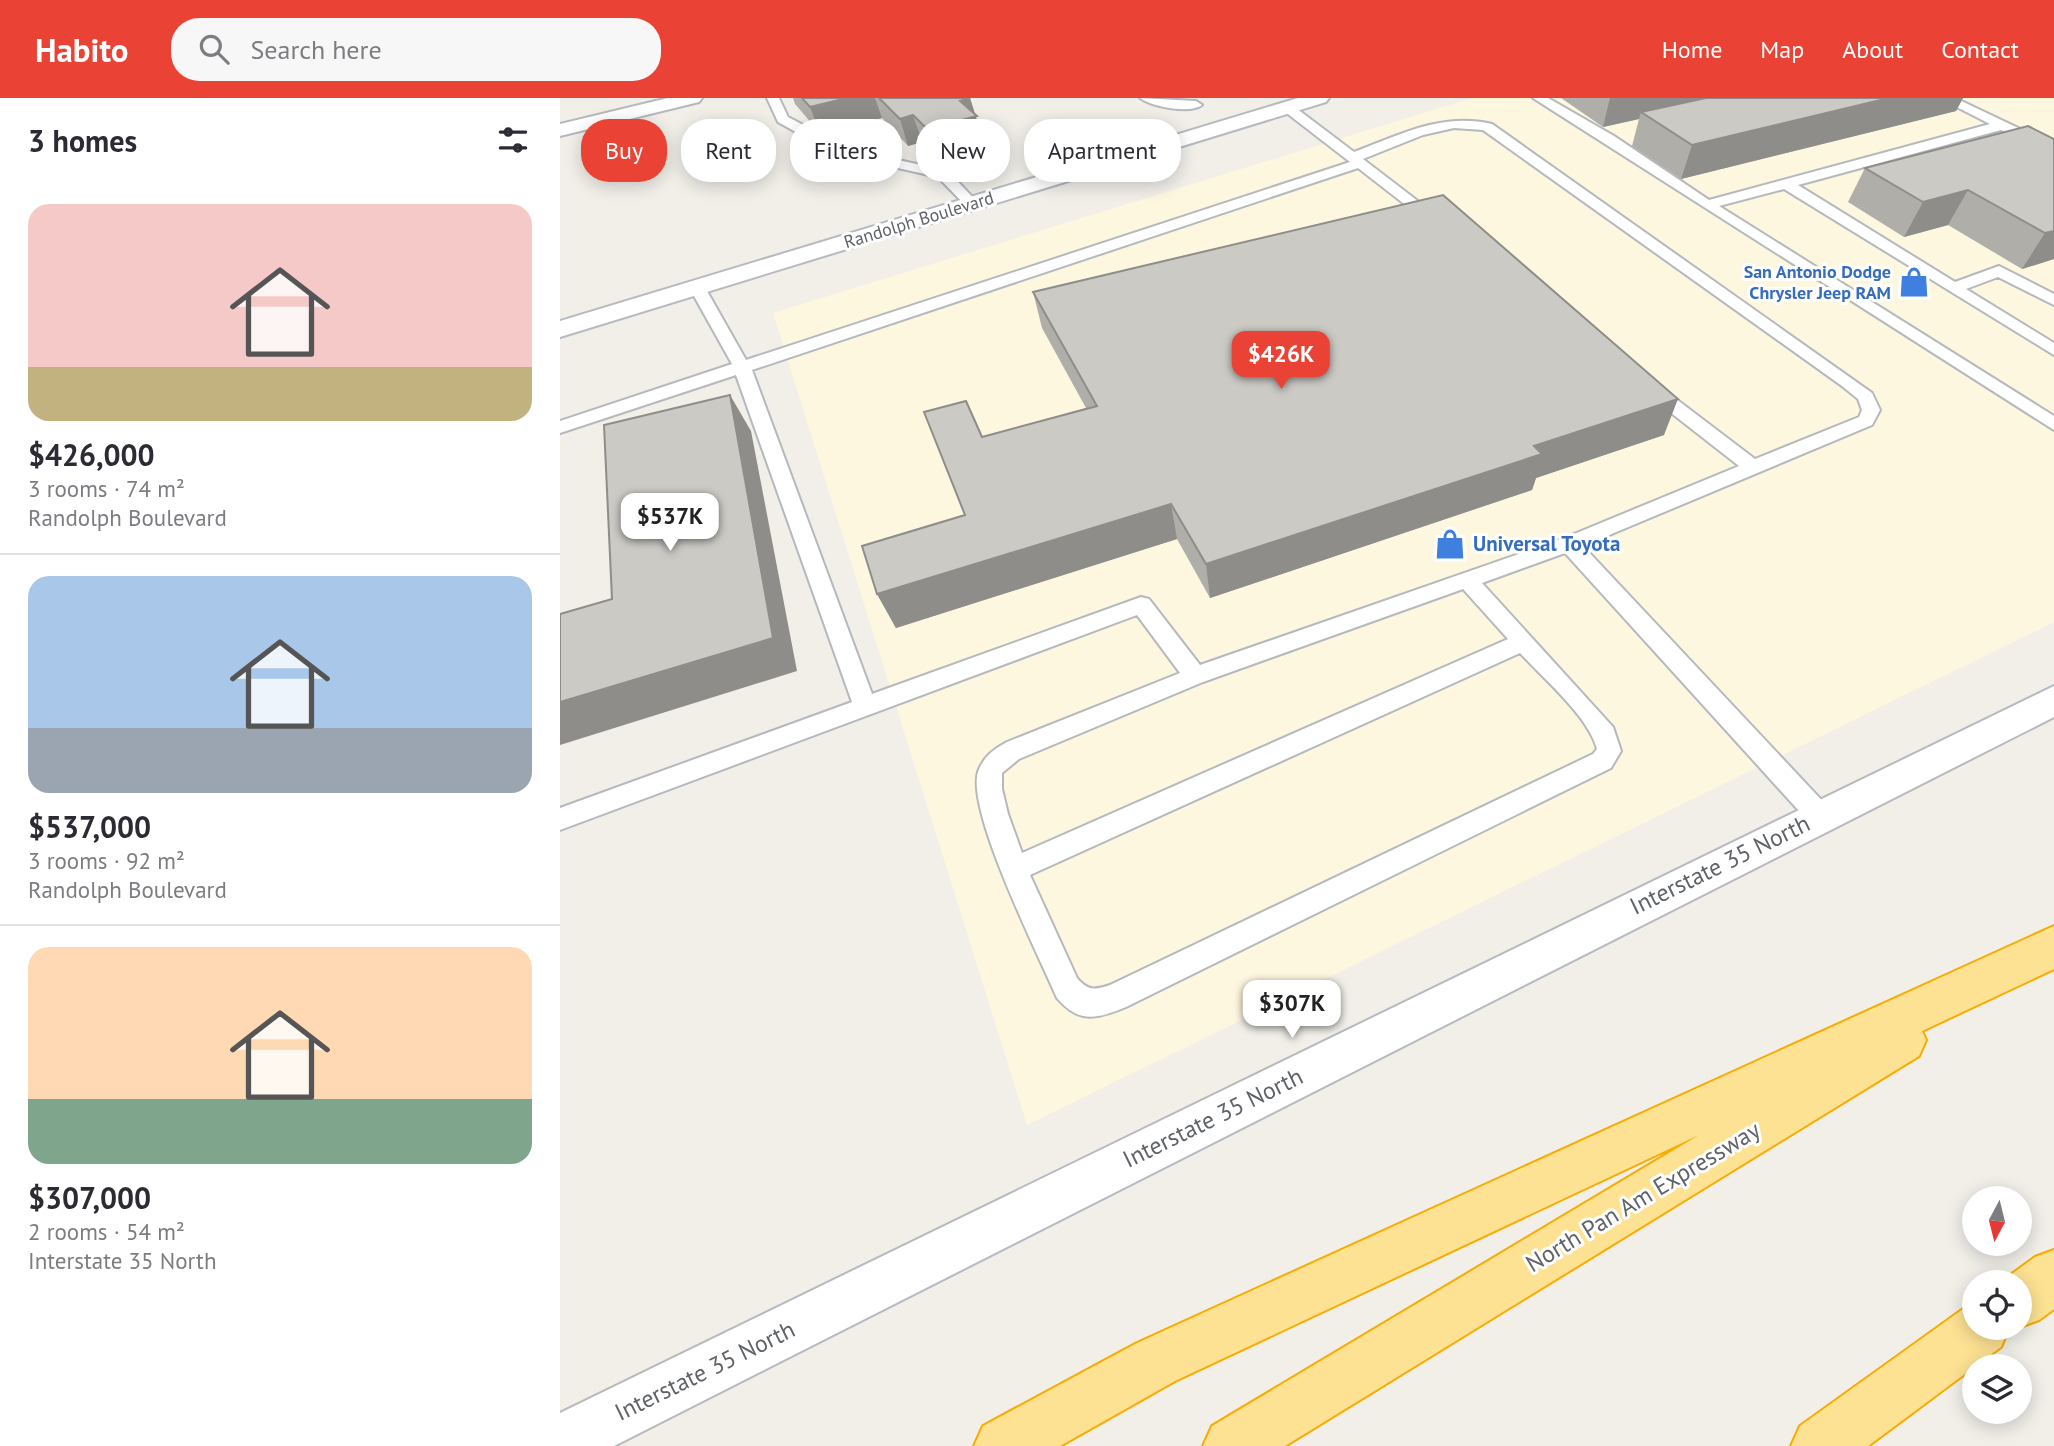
<!DOCTYPE html>
<meta charset="utf-8">
<style>
body{margin:0;font-family:"PT Sans",sans-serif;background:#f7f7f7;color:#2b2b33;height:100vh;display:flex;flex-direction:column;font-size:26px;white-space:nowrap}
*{box-sizing:border-box;margin:0}
p{font-size:23px;color:#7c7c81}
.icon{flex:none;width:38px;height:38px;fill:none;stroke:currentColor;stroke-width:2;stroke-linecap:round;stroke-linejoin:round}
.map{position:relative;flex:1;overflow:hidden}
.drawer{display:flex;flex-direction:column;background:#fff;width:560px}
.drawer>*{flex:none}
.banner{position:absolute;left:21px;top:21px;width:665px;height:63px;display:flex;gap:14px}
.needle{width:46px;rotate:187deg}
.tools{position:absolute;left:1402px;top:1088px;display:grid;gap:14px}
.tools a{display:grid;place-items:center;width:70px;height:70px;border-radius:50%;background:#fff;box-shadow:0 4px 18px #0003;font-size:35px}
.price{position:absolute;translate:-50% -60px;padding:0 16px;border-radius:14px;background:#fff;color:#222;font-size:23px;line-height:46px;filter:drop-shadow(0 2px 4px #0008)}
.price::after{content:'';position:absolute;left:50%;top:42px;width:21px;height:16px;margin-left:-10px;background:inherit;clip-path:polygon(0 0,100% 0,50% 100%)}
.price.active{background:#ea4335;color:#fff}
ul{padding:0;list-style:none}
li{display:grid;align-content:center;gap:14px;height:371px;padding:0 28px}
li+li{border-top:2px solid #e1e1e2}
li span{display:grid;place-items:center;height:217px;border-radius:21px;color:#555}
li>.icon{margin-inline-start:auto}
span .icon{width:126px;height:126px;fill:#fffc;stroke-width:1}
li b{font-size:30px}
h2{display:flex;justify-content:space-between;align-items:center;height:84px;padding:0 28px;font-size:30px}
.tag{padding:0 24px;border-radius:28px;background:#fff;box-shadow:0 4px 18px #0003;font-size:24px;line-height:63px}
.tag.active{background:#ea4335;color:#fff}
header{display:flex;align-items:center;gap:42px;box-sizing:border-box;height:98px;padding:0 35px;background:#ea4335;color:#fff}
header strong{font-size:33px}
nav{display:flex;gap:38px;margin-inline-start:auto;font-size:24px}
.search{width:490px;height:63px;background:#f7f7f7;display:flex;align-items:center;gap:18px;box-sizing:border-box;padding:0 24px;border-radius:28px;color:#7c7c81;font-size:26px}
main{display:flex;flex:1;min-height:0}
.map>svg:first-child{display:block}
.commercial{fill:#fef7e0}
.lines{fill:none;stroke-linecap:round;stroke-linejoin:round}
.lane-casing{stroke:#b5b8bc;stroke-width:4}
.street-casing{stroke:#b5b8bc;stroke-width:4}
.secondary-casing{stroke:#b6babf;stroke-width:4}
.highway-casing{stroke:#f9ab00;stroke-width:4}
.lane{fill:#fff;fill-rule:evenodd}
.street{fill:#fff;fill-rule:evenodd}
.secondary{fill:#fff;fill-rule:evenodd}
.highway{fill:#fde293;fill-rule:evenodd}
.wall{fill:#afaea9}
.shaded-wall{fill:#8f8d8a}
.building{fill:#cccac5;stroke:#8f8d8a;stroke-width:2}
.labels{text-anchor:middle;stroke-width:6;stroke-linejoin:round;paint-order:stroke}
.far-street-label{font-size:18px;fill:#5f6368;stroke:#fff}
.far-shop-label{font-size:18px;font-weight:bold;fill:#366cbe;stroke:#fff;text-anchor:end}
.shop-label{font-size:21px;font-weight:bold;fill:#366cbe;stroke:#fff;text-anchor:start}
.near-street-label{font-size:24px;fill:#5f6368;stroke:#fff}
</style>
<header>
<strong>Habito</strong>
<div class="search"><svg class="icon" aria-label="search" viewBox="0 0 24 24"><circle cx="10" cy="10" r="6"/><path d="M15 15l6 6"/></svg>Search here</div>
<nav><a>Home</a><a>Map</a><a>About</a><a>Contact</a></nav>
</header>
<main>
<section class="drawer">
<h2>3 homes<svg class="icon" aria-label="filters" viewBox="0 0 24 24"><path d="M4 7h16M4 17h16"/><circle cx="9" cy="7" r="2"/><circle cx="15" cy="17" r="2"/></svg></h2>
<ul>
<li><span style="background:linear-gradient(#f6c9c9 75%,#c2b280 0)"><svg class="icon" aria-label="home" viewBox="0 0 24 24"><path d="M3 11l9-7 9 7M6 9v11h12V9"/></svg></span><div><b>$426,000</b><p>3 rooms · 74 m²</p><p>Randolph Boulevard</p></div></li>
<li><span style="background:linear-gradient(#a9c7e8 70%,#9aa5b1 0)"><svg class="icon" aria-label="home" viewBox="0 0 24 24"><path d="M3 11l9-7 9 7M6 9v11h12V9"/></svg></span><div><b>$537,000</b><p>3 rooms · 92 m²</p><p>Randolph Boulevard</p></div></li>
<li><span style="background:linear-gradient(#ffd9b3 70%,#7fa58c 0)"><svg class="icon" aria-label="home" viewBox="0 0 24 24"><path d="M3 11l9-7 9 7M6 9v11h12V9"/></svg></span><div><b>$307,000</b><p>2 rooms · 54 m²</p><p>Interstate 35 North</p></div></li>
</ul>
</section>
<div class="map">
<svg width="1494" height="1348" viewBox="0 0 1494 1348">
<rect width="100%" height="100%" fill="#f1efe8"/>
<path class="commercial" d="M912,0H1494V524L467,1027L213,215Z"/>
<g class="lines">
<g class="lane-casing">
<path id="lane" d="M207,0H219L228,19L289,51L388,73L419,106L412,110L407,109L378,79L280,57L259,47L218,24Z
M580,0L636,3L642,7C630,16 592,9 580,0Z
M973,0H988L1054,38L1149,102L1430,26L1379,0H1395L1494,47V56L1441,32L1238,87L1395,184L1439,168L1494,196V207L1438,179L1406,191L1494,245V257L1224,91L1159,108L1494,318V332Z
M724,7H732L794,54C839,37 882,14 932,26L1312,295L1320,312L1312,327L1023,448L1268,709L1272,717L1268,725L1259,728L1250,725L1005,455L922,485L1053,629L1061,653L1051,670L566,909C537,921 519,926 497,900C479,858 406,713 418,674C423,659 434,651 447,644L620,575L577,517L0,732V710L292,604L176,277L0,335V323L172,266L129,189L131,186H143L186,262L790,64L724,13ZM894,30L923,32L1282,288L1298,301L1302,312L1299,319L1195,361L1095,285H1083L1080,289L1083,293L1179,368L1002,441L640,567L589,501L581,499L312,596L192,272L798,70L870,126H880V120L803,61L863,37ZM903,491L948,541L462,755L448,716L442,691V675L459,661L643,584ZM960,555C983,580 1029,619 1037,651L1033,656L550,887C535,892 528,893 517,880L470,777Z"/>
</g>
<g class="street-casing">
<path id="street" d="M108,0H142L139,4L0,38V26Z"/>
</g>
<g class="secondary-casing">
<path id="secondary" d="M738,0H769L766,4L0,239V223Z
M1494,588V619L54,1348H0V1315Z"/>
</g>
<g class="highway-casing">
<path id="highway" d="M1494,828V871L1362,933L1366,942L1359,958L725,1348H643L652,1328L1139,1037L615,1283L500,1348H414L423,1328L577,1245Z
M1494,1152V1211L1479,1222L1460,1229V1185L1441,1184L1475,1159Z
M1414,1206V1230H1449L1441,1249L1308,1348H1231L1240,1328L1403,1211Z"/>
</g>
<use href="#lane" class="lane"/>
<use href="#street" class="street"/>
<use href="#secondary" class="secondary"/>
<use href="#highway" class="highway"/>
</g>
<path class="wall" d="M233,0H410L424,45L375,58L362,44L348,48L322,20L260,35L235,6Z
M1001,0H1403L1396,13L1121,81L1072,48L1079,21L1043,29Z
M1494,41V161L1462,171L1388,127L1344,139L1288,104L1305,70Z
M473,194L1104,337L976,380L972,392L650,500L617,441L336,530L317,496L405,417L422,339L526,310L482,230Z"/>
<path class="shaded-wall" d="M287,0H315L322,20L260,35L250,9Z
M410,0L424,45L375,58L367,31L400,3Z
M1050,0H1170L1081,14L1079,21L1043,29Z
M1329,0H1403L1396,13L1121,81L1132,47Z
M353,17L362,44L348,48L340,21Z
M1408,92L1388,127L1344,139L1363,104Z
M1494,133V161L1462,171L1485,135Z
M170,297L191,333L237,573L0,647V604Z
M1118,301L1104,337L976,380L972,392L650,500L646,466L974,348Z
M611,406L617,441L336,530L317,496Z"/>
<path class="building" d="M242,0H287L250,9Z
M319,0H410L400,3L417,18L367,31L353,17L340,21Z
M1146,0H1329L1132,47L1081,14Z
M1468,28L1494,41V133L1485,135L1408,92L1363,104L1305,70Z
M883,97L1118,301L974,348L982,356L646,466L611,406L317,496L302,448L405,417L364,314L406,303L422,339L537,308L473,194Z
M170,297L213,540L0,604V516L52,501L44,327Z"/>
<defs>
<g id="shop-bare" transform="scale(2.415)"><path d="M-5-2.5h2.3a2.7 3.5 0 0 1 5.4 0H5L5.5 6h-11ZM-1.5-2.5h3a1.5 2.3 0 0 0-3 0Z" fill="#3f7fe0" stroke="#fff" stroke-width="2.5" paint-order="stroke"/></g>
</defs>
<g fill-rule="evenodd">
<use href="#shop-bare" x="1354" y="184"/>
<use href="#shop-bare" x="890" y="446"/>
</g>
<g class="labels">
<g class="far-street-label">
<text transform="translate(359 122) rotate(-17)" y="6">Randolph Boulevard</text>
</g>
<g class="far-shop-label">
<text x="1331" y="180">San Antonio Dodge<tspan x="1331" dy="21">Chrysler Jeep RAM</tspan></text>
</g>
<g class="shop-label">
<text x="913" y="453">Universal Toyota</text>
</g>
<g class="near-street-label">
<text transform="translate(1160 767) rotate(-26)" y="8">Interstate 35 North</text>
<text transform="translate(653 1020) rotate(-26)" y="8">Interstate 35 North</text>
<text transform="translate(1083 1099) rotate(-31)" y="8">North Pan Am Expressway</text>
<text transform="translate(145 1273) rotate(-26)" y="8">Interstate 35 North</text>
</g>
</g>
</svg>
<div class="tools">
<a><svg class="needle" viewBox="-14 -14 28 28"><path d="M0-13l5 13h-10z" fill="#e53935"/><path d="M0 13l5-13h-10z" fill="#7c7c81"/></svg></a>
<a><svg class="icon" aria-label="locate" viewBox="0 0 24 24"><circle cx="12" cy="12" r="6"/><path d="M12 2v4M12 18v4M2 12h4M18 12h4"/></svg></a>
<a><svg class="icon" aria-label="layers" viewBox="0 0 24 24"><path d="M12 4l9 5-9 5-9-5zM3 14l9 5 9-5"/></svg></a>
</div>
<b class="price active" style="left:721px;top:293px">$426K</b>
<b class="price" style="left:110px;top:455px">$537K</b>
<b class="price" style="left:732px;top:942px">$307K</b>
<div class="banner">
<a class="tag active">Buy</a>
<a class="tag">Rent</a>
<a class="tag">Filters</a>
<a class="tag">New</a>
<a class="tag">Apartment</a>
</div>
</div>
</main>
